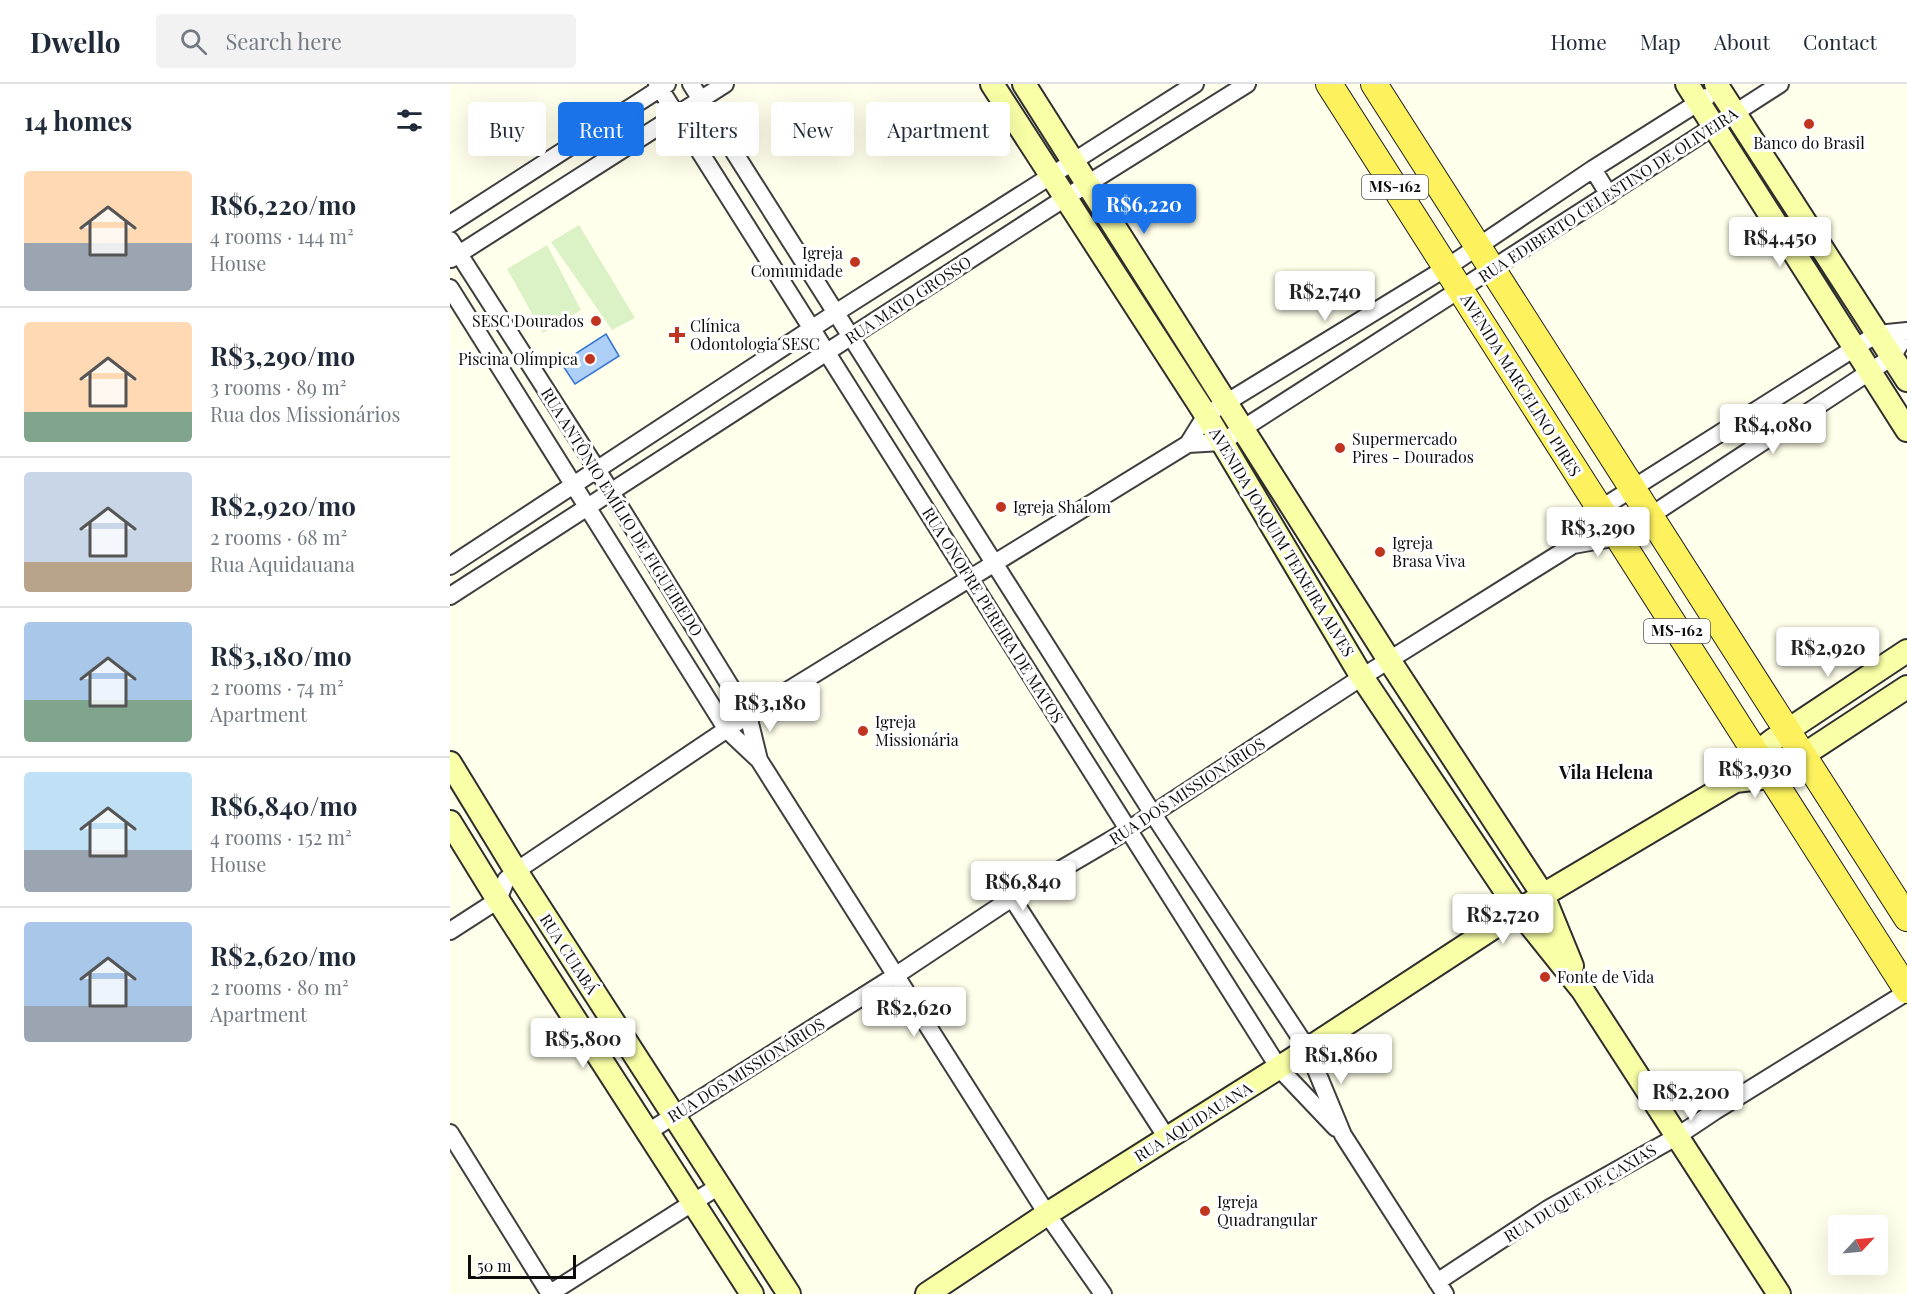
<!DOCTYPE html>
<meta charset="utf-8">
<style>
body{margin:0;font-family:"Playfair Display",serif;background:#f2f2f3;color:#1f2937;height:100vh;display:flex;flex-direction:column;font-size:22px;white-space:nowrap}
*{box-sizing:border-box;margin:0}
p{font-size:20px;color:#747a83}
.icon{flex:none;width:33px;height:33px;fill:none;stroke:currentColor;stroke-width:2;stroke-linecap:round;stroke-linejoin:round}
.map{position:relative;flex:1;overflow:hidden}
.side{display:flex;flex-direction:column;background:#fff;width:450px}
.side>*{flex:none}
.hud{position:absolute;left:18px;top:18px;width:570px;height:54px;display:flex;gap:12px}
.needle{width:39px;rotate:64deg}
.tools{position:absolute;left:1378px;top:1131px;display:grid;gap:12px}
.tools a{display:grid;place-items:center;width:60px;height:60px;border-radius:6px;background:#fff;box-shadow:0 6px 24px #0002;font-size:30px}
.scale{position:absolute;left:18px;bottom:15px;width:108px;box-sizing:border-box;padding-left:6px;border:3px solid #0c0c0c;border-top:0;font-size:16px;line-height:21px;white-space:nowrap;color:#0c0c0c;-webkit-text-stroke:4px #fff;paint-order:stroke}
.price{position:absolute;translate:-50% -51px;padding:0 14px;border-radius:6px;background:#fff;color:#222;font-size:20px;line-height:39px;filter:drop-shadow(0 2px 3px #0008)}
.price::after{content:'';position:absolute;left:50%;top:36px;width:18px;height:14px;margin-left:-9px;background:inherit;clip-path:polygon(0 0,100% 0,50% 100%)}
.price.current{background:#1a73e8;color:#fff}
ul{padding:0;list-style:none}
li{display:flex;align-items:center;gap:18px;height:150px;padding:0 24px}
li+li{border-top:2px solid #e0e1e3}
li span{display:grid;place-items:center;flex:none;width:168px;height:120px;border-radius:6px;color:#555}
li>.icon{margin-inline-start:auto}
span .icon{width:72px;height:72px;fill:#fffc;stroke-width:1}
li b{font-size:26px}
h2{display:flex;justify-content:space-between;align-items:center;height:72px;padding:0 24px;font-size:26px}
.tag{padding:0 21px;border-radius:6px;background:#fff;box-shadow:0 6px 24px #0002;font-size:21px;line-height:54px}
.tag.current{background:#1a73e8;color:#fff}
header{display:flex;align-items:center;gap:36px;box-sizing:border-box;height:84px;padding:0 30px;background:#fff;border-bottom:2px solid #e0e1e3}
header strong{font-size:28px}
nav{display:flex;gap:33px;margin-inline-start:auto;font-size:21px}
.search{width:420px;height:54px;background:#f2f2f3;display:flex;align-items:center;gap:15px;box-sizing:border-box;padding:0 21px;border-radius:6px;color:#747a83;font-size:22px}
main{display:flex;flex:1;min-height:0}
.map>svg:first-child{display:block}
.pitch{fill:#dbf1c6}
.water{fill:#aecff8;stroke:#3276d2;stroke-width:1.5}
.lines{fill:none;stroke-linecap:round;stroke-linejoin:round}
.street-casing{stroke:#3f3f3f;stroke-width:20}
.secondary-casing{stroke:#2e2e2e;stroke-width:26}
.primary-casing{stroke:#1d1d1d;stroke-width:28}
.street{stroke:#fff;stroke-width:16}
.secondary{stroke:#f9ffa6;stroke-width:22}
.primary{stroke:#fdf25d;stroke-width:26}
.poi-dot{fill:#c03420;stroke:#fff;stroke-width:2}
.labels{text-anchor:middle;stroke-width:6;stroke-linejoin:round;paint-order:stroke}
.shield{fill:#fff;stroke:#555;stroke-width:1.5}
.shield-label{font-size:15px;font-weight:bold;fill:#0c0c0c}
.poi-label{font-size:16px;fill:#0c0c0c;stroke:#fff;text-anchor:start}
.street-label{font-size:16px;fill:#0c0c0c;stroke:#fff}
.neighbourhood-label{font-size:18px;font-weight:bold;fill:#0c0c0c;stroke:#fff}
</style>
<header>
<strong>Dwello</strong>
<div class="search"><svg class="icon" aria-label="search" viewBox="0 0 24 24"><circle cx="10" cy="10" r="6"/><path d="M15 15l6 6"/></svg>Search here</div>
<nav><a>Home</a><a>Map</a><a>About</a><a>Contact</a></nav>
</header>
<main>
<section class="side">
<h2>14 homes<svg class="icon" aria-label="filters" viewBox="0 0 24 24"><path d="M4 7h16M4 17h16"/><circle cx="9" cy="7" r="2"/><circle cx="15" cy="17" r="2"/></svg></h2>
<ul>
<li><span style="background:linear-gradient(#ffd9b3 60%,#9aa5b1 0)"><svg class="icon" aria-label="home" viewBox="0 0 24 24"><path d="M3 11l9-7 9 7M6 9v11h12V9"/></svg></span><div><b>R$6,220/mo</b><p>4 rooms · 144 m²</p><p>House</p></div></li>
<li><span style="background:linear-gradient(#ffd9b3 75%,#7fa58c 0)"><svg class="icon" aria-label="home" viewBox="0 0 24 24"><path d="M3 11l9-7 9 7M6 9v11h12V9"/></svg></span><div><b>R$3,290/mo</b><p>3 rooms · 89 m²</p><p>Rua dos Missionários</p></div></li>
<li><span style="background:linear-gradient(#c9d6e8 75%,#b9a48a 0)"><svg class="icon" aria-label="home" viewBox="0 0 24 24"><path d="M3 11l9-7 9 7M6 9v11h12V9"/></svg></span><div><b>R$2,920/mo</b><p>2 rooms · 68 m²</p><p>Rua Aquidauana</p></div></li>
<li><span style="background:linear-gradient(#a9c7e8 65%,#7fa58c 0)"><svg class="icon" aria-label="home" viewBox="0 0 24 24"><path d="M3 11l9-7 9 7M6 9v11h12V9"/></svg></span><div><b>R$3,180/mo</b><p>2 rooms · 74 m²</p><p>Apartment</p></div></li>
<li><span style="background:linear-gradient(#bfe0f5 65%,#9aa5b1 0)"><svg class="icon" aria-label="home" viewBox="0 0 24 24"><path d="M3 11l9-7 9 7M6 9v11h12V9"/></svg></span><div><b>R$6,840/mo</b><p>4 rooms · 152 m²</p><p>House</p></div></li>
<li><span style="background:linear-gradient(#a9c7e8 70%,#9aa5b1 0)"><svg class="icon" aria-label="home" viewBox="0 0 24 24"><path d="M3 11l9-7 9 7M6 9v11h12V9"/></svg></span><div><b>R$2,620/mo</b><p>2 rooms · 80 m²</p><p>Apartment</p></div></li>
</ul>
</section>
<div class="map">
<svg width="1457" height="1210" viewBox="0 0 1457 1210">
<rect width="100%" height="100%" fill="#ffffeb"/>
<path class="pitch" d="M129,141L185,234L162,246L101,158Z
M97,161L131,226L93,249L57,185Z"/>
<path class="water" d="M156,250L169,272L125,300L111,279Z"/>
<g class="lines">
<g class="street-casing">
<path id="street" d="M207,0L829,984L886,1044
M241,0L703,730L857,964L893,1051L995,1210
M1143,85L1159,111
M0,140L217,0
M0,156L148,387L298,631L309,676
M1,175L275,0
M0,204L277,646L309,676L597,1130L653,1210
M738,360L772,358L1330,0
M1123,461L1168,453L1442,273L1457,249
M0,482L387,228L745,0
M0,512L615,114L797,0
M562,814L717,1054
M0,847L48,816L56,796L66,787L298,631L738,360L756,331L996,184L1143,85L1257,13
M198,1048L445,892L562,814L678,746L912,593L1123,461L1150,425L1427,250L1457,247
M0,1049L100,1210
M987,1198L1098,1125L1226,1053L1265,1027L1457,908
M99,1210L269,1102"/>
</g>
<g class="secondary-casing">
<path id="secondary" d="M542,0L756,331L912,593L1069,827L1133,907L1329,1210
M574,0L939,576L1093,811L1122,882
M1237,0L1457,346
M1266,0L1457,296
M0,679L66,787L339,1210
M1285,697L1320,693L1457,603
M0,738L48,816L302,1210
M477,1210L597,1130L844,974L1093,811L1285,697L1305,670L1323,656L1457,567"/>
</g>
<g class="primary-casing">
<path id="primary" d="M879,0L1457,906
M924,0L1457,834"/>
</g>
<use href="#street" class="street"/>
<use href="#secondary" class="secondary"/>
<use href="#primary" class="primary"/>
</g>
<g class="poi-dot">
<circle cx="1359" cy="40" r="6"/>
<circle cx="405" cy="178" r="6"/>
<circle cx="146" cy="237" r="6"/>
<path d="M224 242h6v6h6v6h-6v6h-6v-6h-6v-6h6z"/>
<circle cx="140" cy="275" r="6"/>
<circle cx="890" cy="364" r="6"/>
<circle cx="551" cy="423" r="6"/>
<circle cx="930" cy="468" r="6"/>
<circle cx="413" cy="647" r="6"/>
<circle cx="1095" cy="893" r="6"/>
<circle cx="755" cy="1127" r="6"/>
</g>
<g class="labels">
<g class="shield">
<rect x="912" y="91" width="66" height="24" rx="4.5"/>
<rect x="1194" y="535" width="66" height="24" rx="4.5"/>
</g>
<g class="shield-label">
<text x="945" y="108">MS-162</text>
<text x="1227" y="552">MS-162</text>
</g>
<g class="poi-label">
<text x="1359" y="65" text-anchor="middle">Banco do Brasil</text>
<text x="393" y="175" text-anchor="end">Igreja<tspan x="393" dy="18">Comunidade</tspan></text>
<text x="134" y="243" text-anchor="end">SESC Dourados</text>
<text x="240" y="248">Clínica<tspan x="240" dy="18">Odontologia SESC</tspan></text>
<text x="128" y="281" text-anchor="end">Piscina Olímpica</text>
<text x="902" y="361">Supermercado<tspan x="902" dy="18">Pires - Dourados</tspan></text>
<text x="563" y="429">Igreja Shalom</text>
<text x="942" y="465">Igreja<tspan x="942" dy="18">Brasa Viva</tspan></text>
<text x="425" y="644">Igreja<tspan x="425" dy="18">Missionária</tspan></text>
<text x="1107" y="899">Fonte de Vida</text>
<text x="767" y="1124">Igreja<tspan x="767" dy="18">Quadrangular</tspan></text>
</g>
<g class="street-label">
<text transform="translate(1158 111) rotate(-33)" y="6">RUA EDIBERTO CELESTINO DE OLIVEIRA</text>
<text transform="translate(458 216) rotate(-33)" y="6">RUA MATO GROSSO</text>
<text transform="translate(1071 301) rotate(58)" y="6">AVENIDA MARCELINO PIRES</text>
<text transform="translate(172 428) rotate(58)" y="6">RUA ANTÔNIO EMÍLIO DE FIGUEIREDO</text>
<text transform="translate(832 458) rotate(59)" y="6">AVENIDA JOAQUIM TEIXEIRA ALVES</text>
<text transform="translate(543 531) rotate(58)" y="6">RUA ONOFRE PEREIRA DE MATOS</text>
<text transform="translate(737 707) rotate(-33)" y="6">RUA DOS MISSIONÁRIOS</text>
<text transform="translate(119 870) rotate(57)" y="6">RUA CUIABÁ</text>
<text transform="translate(296 986) rotate(-32)" y="6">RUA DOS MISSIONÁRIOS</text>
<text transform="translate(743 1038) rotate(-32)" y="6">RUA AQUIDAUANA</text>
<text transform="translate(1130 1109) rotate(-31)" y="6">RUA DUQUE DE CAXIAS</text>
</g>
<g class="neighbourhood-label">
<text x="1156" y="695">Vila Helena</text>
</g>
</g>
</svg>
<div class="tools">
<a><svg class="needle" viewBox="-14 -14 28 28"><path d="M0-13l5 13h-10z" fill="#e53935"/><path d="M0 13l5-13h-10z" fill="#747a83"/></svg></a>
</div>
<div class="scale">50 m</div>
<b class="price current" style="left:694px;top:151px">R$6,220</b>
<b class="price" style="left:1330px;top:184px">R$4,450</b>
<b class="price" style="left:875px;top:238px">R$2,740</b>
<b class="price" style="left:1323px;top:371px">R$4,080</b>
<b class="price" style="left:1148px;top:474px">R$3,290</b>
<b class="price" style="left:1378px;top:594px">R$2,920</b>
<b class="price" style="left:320px;top:649px">R$3,180</b>
<b class="price" style="left:1305px;top:715px">R$3,930</b>
<b class="price" style="left:573px;top:828px">R$6,840</b>
<b class="price" style="left:1053px;top:861px">R$2,720</b>
<b class="price" style="left:464px;top:954px">R$2,620</b>
<b class="price" style="left:133px;top:985px">R$5,800</b>
<b class="price" style="left:891px;top:1001px">R$1,860</b>
<b class="price" style="left:1241px;top:1038px">R$2,200</b>
<div class="hud">
<a class="tag">Buy</a>
<a class="tag current">Rent</a>
<a class="tag">Filters</a>
<a class="tag">New</a>
<a class="tag">Apartment</a>
</div>
</div>
</main>
